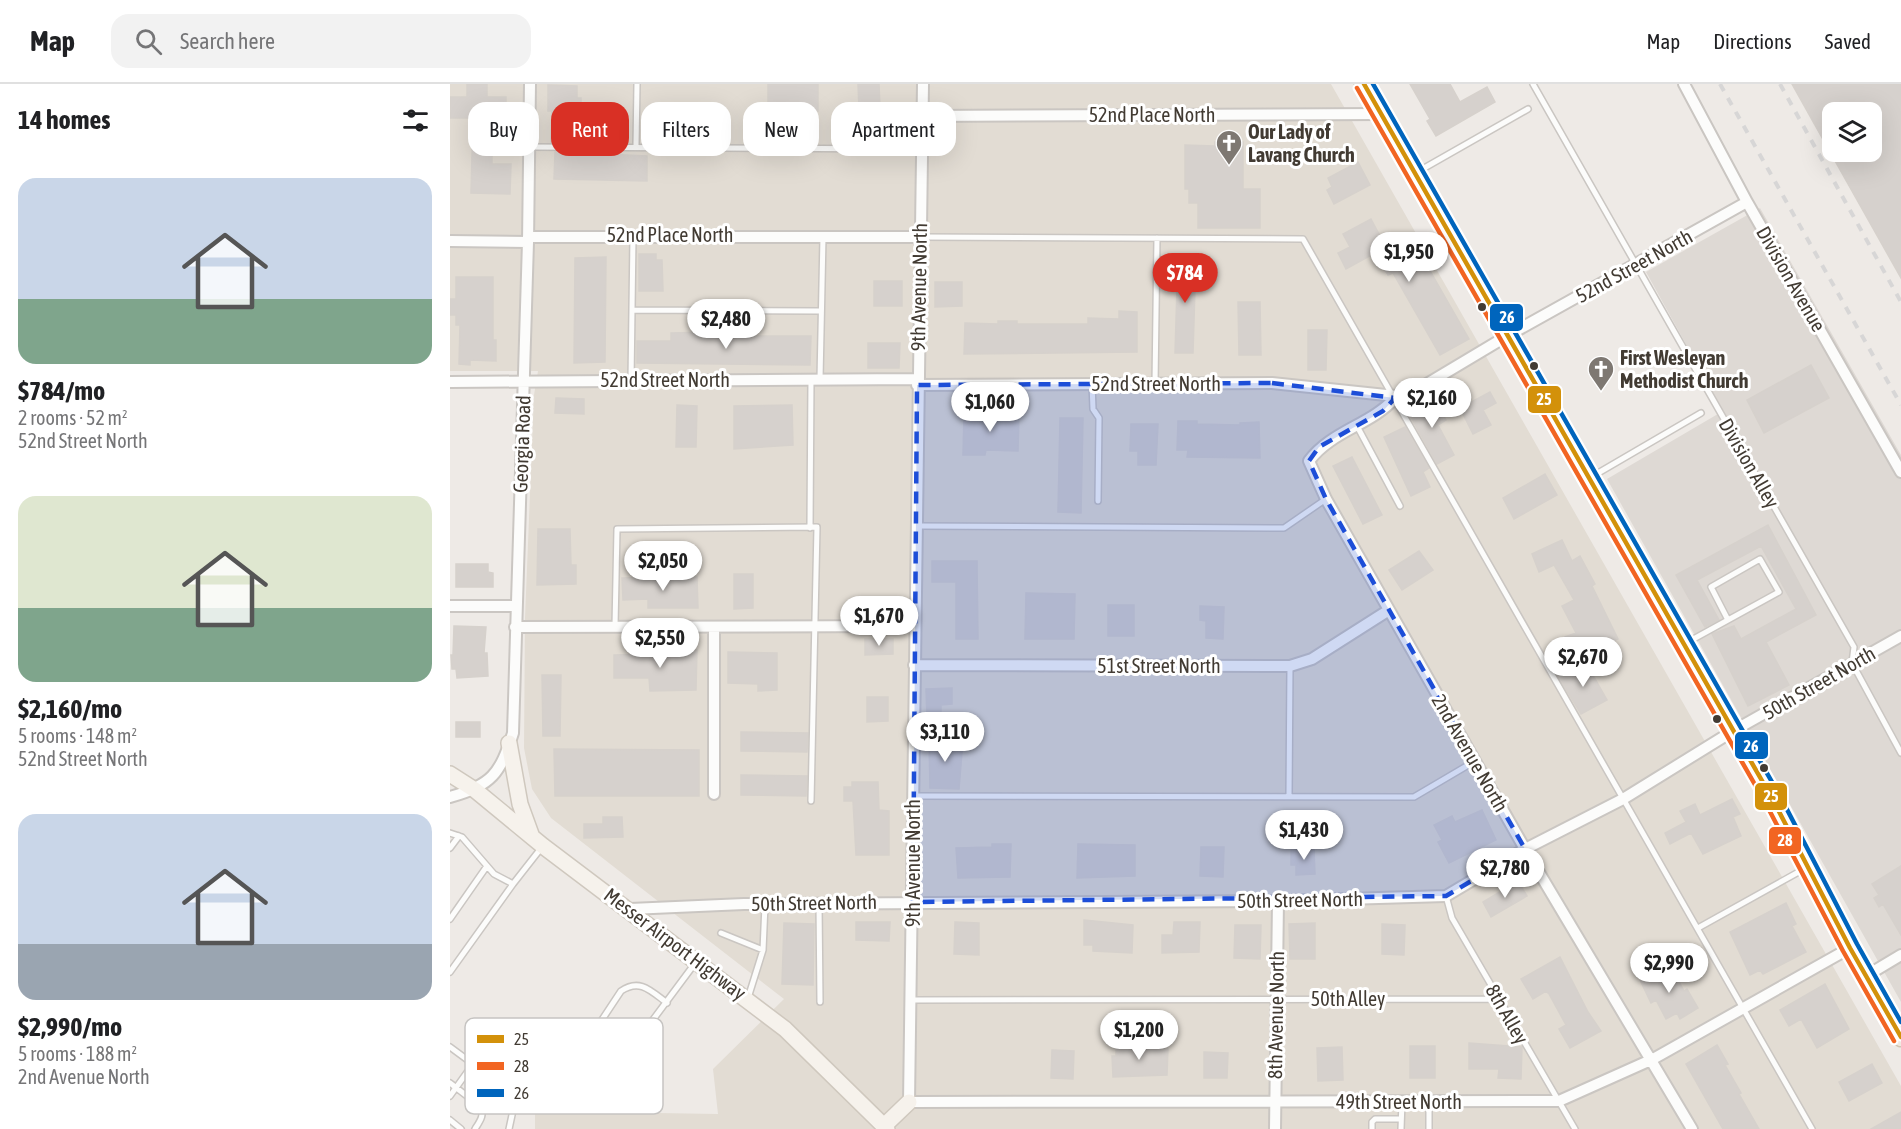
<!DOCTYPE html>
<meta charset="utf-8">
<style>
body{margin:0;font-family:"Asap Condensed",sans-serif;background:#f2f2f2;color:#202124;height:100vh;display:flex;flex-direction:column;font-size:22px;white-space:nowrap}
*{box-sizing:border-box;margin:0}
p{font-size:20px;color:#757577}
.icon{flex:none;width:33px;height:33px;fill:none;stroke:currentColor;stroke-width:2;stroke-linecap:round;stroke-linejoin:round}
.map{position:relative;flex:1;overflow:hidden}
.panel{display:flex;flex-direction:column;background:#fff;width:450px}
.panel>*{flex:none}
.banner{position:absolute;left:18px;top:18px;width:570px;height:54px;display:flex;gap:12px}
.tools{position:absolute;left:1372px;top:18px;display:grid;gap:12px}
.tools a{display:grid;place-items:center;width:60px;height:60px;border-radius:12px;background:#fff;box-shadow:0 6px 24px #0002;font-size:30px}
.price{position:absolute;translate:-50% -51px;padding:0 14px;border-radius:21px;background:#fff;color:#222;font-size:20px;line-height:39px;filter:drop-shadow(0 2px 3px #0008)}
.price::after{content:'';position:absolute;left:50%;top:36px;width:18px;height:14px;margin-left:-9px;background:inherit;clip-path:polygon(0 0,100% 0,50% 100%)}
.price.selected{background:#d93025;color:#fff}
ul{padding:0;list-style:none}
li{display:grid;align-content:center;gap:12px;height:318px;padding:0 18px}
li span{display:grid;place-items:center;height:186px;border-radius:18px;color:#555}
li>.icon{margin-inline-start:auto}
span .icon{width:108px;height:108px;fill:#fffc;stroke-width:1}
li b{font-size:26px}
h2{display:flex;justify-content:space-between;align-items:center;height:72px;padding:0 18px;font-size:26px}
.pill{padding:0 21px;border-radius:18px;background:#fff;box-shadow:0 6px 24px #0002;font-size:21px;line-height:54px}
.pill.selected{background:#d93025;color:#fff}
header{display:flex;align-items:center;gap:36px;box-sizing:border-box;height:84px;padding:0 30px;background:#fff;border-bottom:2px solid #e0e0e0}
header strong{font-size:28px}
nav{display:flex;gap:33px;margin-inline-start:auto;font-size:21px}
.search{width:420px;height:54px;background:#f2f2f2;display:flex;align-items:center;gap:15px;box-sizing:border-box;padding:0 21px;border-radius:18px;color:#757577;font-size:22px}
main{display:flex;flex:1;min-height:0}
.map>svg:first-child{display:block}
.residential{fill:#e2dcd3}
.industrial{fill:#ded9d4}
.building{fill:#d6d1cd;stroke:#d6d1cc;stroke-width:1.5;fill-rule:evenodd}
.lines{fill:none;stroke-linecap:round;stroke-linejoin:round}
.lane-casing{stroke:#cac6c2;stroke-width:8}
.street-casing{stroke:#cac6c2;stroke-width:14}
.secondary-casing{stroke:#cfc8be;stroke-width:18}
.primary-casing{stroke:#d0c5b3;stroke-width:21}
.lane{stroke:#fcfcfb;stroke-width:5}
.street{stroke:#fcfcfb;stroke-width:10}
.secondary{stroke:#f6f2ec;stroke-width:15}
.primary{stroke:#f0eae1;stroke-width:18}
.rail{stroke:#d7d6d6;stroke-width:4;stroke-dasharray:8 8;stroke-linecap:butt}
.bus-1-casing{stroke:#fff;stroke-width:9}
.bus-2-casing{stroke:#fff;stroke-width:9}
.bus-3-casing{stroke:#fff;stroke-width:9}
.bus-1{stroke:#d3910a;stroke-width:4.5}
.bus-2{stroke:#f26522;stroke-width:4.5}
.bus-3{stroke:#0065bd;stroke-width:4.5}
.marked{fill:#1d4ed8;fill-opacity:0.2;stroke:#1d4ed8;stroke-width:4.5;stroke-dasharray:12 8;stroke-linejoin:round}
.bus-dot{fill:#423b33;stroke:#fff;stroke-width:2}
.labels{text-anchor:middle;stroke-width:6;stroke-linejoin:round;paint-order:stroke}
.street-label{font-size:20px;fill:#423b33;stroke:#fff}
.poi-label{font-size:20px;font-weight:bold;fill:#423b33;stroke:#fff;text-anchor:start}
.key{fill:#fff;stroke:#c6c4c2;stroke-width:1.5}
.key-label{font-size:16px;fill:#423b33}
.line-badge{stroke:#fff;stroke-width:2}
.badge-label{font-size:16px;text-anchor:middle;font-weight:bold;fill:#fff}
</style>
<header>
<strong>Map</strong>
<div class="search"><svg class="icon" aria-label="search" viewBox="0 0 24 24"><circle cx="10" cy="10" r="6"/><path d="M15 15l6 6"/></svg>Search here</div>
<nav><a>Map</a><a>Directions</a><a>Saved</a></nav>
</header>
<main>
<section class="panel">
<h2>14 homes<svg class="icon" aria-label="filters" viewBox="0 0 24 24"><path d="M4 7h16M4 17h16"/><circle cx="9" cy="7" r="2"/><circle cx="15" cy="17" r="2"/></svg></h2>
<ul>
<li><span style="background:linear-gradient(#c9d6e8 65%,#7fa58c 0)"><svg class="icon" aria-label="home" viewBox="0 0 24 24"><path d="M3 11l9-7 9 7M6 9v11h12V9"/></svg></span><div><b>$784/mo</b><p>2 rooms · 52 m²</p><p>52nd Street North</p></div></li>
<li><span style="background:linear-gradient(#dfe7d0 60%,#7fa58c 0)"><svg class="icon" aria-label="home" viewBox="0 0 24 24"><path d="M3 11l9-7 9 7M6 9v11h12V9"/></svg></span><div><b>$2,160/mo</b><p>5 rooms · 148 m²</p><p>52nd Street North</p></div></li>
<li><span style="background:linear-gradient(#c9d6e8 70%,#9aa5b1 0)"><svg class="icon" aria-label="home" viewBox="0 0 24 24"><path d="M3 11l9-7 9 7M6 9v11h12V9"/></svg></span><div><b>$2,990/mo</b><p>5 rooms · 188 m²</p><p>2nd Avenue North</p></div></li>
</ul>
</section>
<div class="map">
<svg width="1451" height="1045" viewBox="0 0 1451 1045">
<rect width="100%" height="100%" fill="#eeeae6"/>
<path class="residential" d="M0,0H881L1451,1002V1045H85V1027L268,1030L263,985L334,915L101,734L82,705L74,664L75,534L84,311L88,287H0Z"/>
<path class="industrial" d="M1310,124L1451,371V918L1157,395L1273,327L1196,188Z"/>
<path class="building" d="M17,0H37V13H56V34H42V80H61L60,110L21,109L23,34H0V13H17Z
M318,0H368V27H341V39H327L328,32L318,31Z
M408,0H429L430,24L409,25Z
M960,0H1000L1010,18L1037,3L1045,18L986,52L977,37L980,35Z
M1342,0H1451V194L1380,68ZM1383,28H1422V68H1383Z
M98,1L127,2V14H131V40H139V58H101L102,27H98Z
M765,58H793V105H810V144H748V119H739V105H735V61L765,62Z
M105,68L197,72V97L104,95Z
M908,78L920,101L884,120L877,106L882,103L878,94Z
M921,135L937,165L956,153L972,180L975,178L1019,255L990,271L943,189L938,191L925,169L896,185L888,169L900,163L893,150Z
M189,170H206V176H212L213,207H189Z
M728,171L746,172L743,269H725Z
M156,173L155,278L124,279L125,174Z
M6,193H43V256H46V277L20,276V281L9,280L10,241H6V231H0V215H6Z
M424,197H452V222H424Z
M485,198H512V222L485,223Z
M788,218H810L811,271H789Z
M669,227L687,228V268L514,270L515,239L548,240V237H567V240H638V234L669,235Z
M858,246H877L876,286H858Z
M257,248H272V252H361L360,281L187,279V257H221V249Z
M418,259H450L449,284H418Z
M1361,281L1379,314L1314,349L1297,316Z
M1040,308L1046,319L1033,326L1041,341L1023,350L1010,324Z
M106,314L134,315V330L105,329Z
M984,314L996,336L988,341L1004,371L987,380L958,328Z
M227,321L247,322L246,363H226Z
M342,321L343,361L284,365V322Z
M514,330L569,331L568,367L536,366L535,371H513Z
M610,334H633L631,429L608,428Z
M728,337H747V340L790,341V339L809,338L810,374L737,373L738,366H727Z
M681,340H708L706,381H688V367H680Z
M955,343L979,384L973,388L980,403L961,412L934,353Z
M902,373L932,431L913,440L883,382Z
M1095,390L1107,411L1064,435L1053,414Z
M1318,441L1366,531L1316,558L1339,601L1298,622L1262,550L1284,542L1291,555L1346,525L1311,462L1247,496L1269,536L1255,543L1226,491Z
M88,445H120L121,481H126V500L87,501Z
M1112,456L1122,477L1130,472L1145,500L1142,502L1168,555L1125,575L1115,553L1126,549L1112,522L1124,516L1104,481L1089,488L1082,470Z
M969,467L983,486L952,506L939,486Z
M482,477H527L528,555H506V498H482Z
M6,480H38V488L43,489V503H6Z
M284,490H303V524L284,525Z
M247,493L248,524H198V515L173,516L172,494Z
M576,509L625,510L624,555H575Z
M658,521H684V552H658Z
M750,522L774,523L773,555L756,554V537L750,536Z
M4,542L36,543L34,569H37L38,592L7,594L6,585H2L1,571H3Z
M415,555H443V570L415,571Z
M199,566H247L246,606L200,607L199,594H164V571L199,570Z
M278,568L327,569V606L308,607V600L278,599Z
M1135,577L1157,616L1131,630L1108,592Z
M92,591H111L110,652H93Z
M502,604V620L491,621V635H477L476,605Z
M417,613H438V637L417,638Z
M6,638H30V653H6Z
M291,648L358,649L357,668L291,667Z
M479,655L513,656L509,705L480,704Z
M104,665L249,666V712H105Z
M291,691L357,692L356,712L291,711Z
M402,698H428L429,726L439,727V771H406L403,717H394V703H402Z
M1282,715L1290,730L1283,733L1291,752L1253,770L1241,749L1220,760L1215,749L1236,738L1230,727L1245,720L1250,731Z
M1032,726L1046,756L999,779L988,758L992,756L984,741L1002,732L1005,738Z
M153,733H172L173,753L134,754V740H153Z
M542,760H561L560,793L508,794L506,764L542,763Z
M628,760L685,761V792L627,794Z
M751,763H774L773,793L750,792Z
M864,765L865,790L846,791V781H841V766Z
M1451,782V851L1433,820L1429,823L1424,814L1429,811L1422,800Z
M1068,797L1077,812L1041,833L1033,818Z
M1336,819L1346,840L1342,842L1356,868L1313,890L1310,886L1300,891L1280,848Z
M634,836L683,841L682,869L643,867V861H634Z
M406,838H440L439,857L406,856Z
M505,838L529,839V871L504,870Z
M724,838H750L749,868L712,869V851H723Z
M334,839L364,840L363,901L332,900Z
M865,839V875H840L839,840Z
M932,840L955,841L954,871L932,870Z
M785,841H811L810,875L784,874Z
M1110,873L1138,928L1151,947L1120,964L1109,945L1116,941L1099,910L1096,907L1083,915L1071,895Z
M1215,883L1220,893L1225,890L1234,907L1237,905L1248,924L1230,935L1227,929L1216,935L1206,916L1201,919L1190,896Z
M1375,900L1399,945L1367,964L1351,935L1339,942L1330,926Z
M666,958H686V964L718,965L717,991L663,993L662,972H666Z
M1019,959L1072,963L1071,995L1048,994L1049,985H1019Z
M1267,961L1278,980L1275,981L1291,1009L1289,1010L1309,1045H1273L1236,980Z
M960,962H985V994H960Z
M892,963L893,996L868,997L867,964Z
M602,966L624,967L623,995L601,994Z
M754,968L778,969L777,994H754Z
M1422,980L1432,999L1399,1017L1389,998Z
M1451,1028V1045H1421Z"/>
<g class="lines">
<g class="lane-casing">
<path id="lane" d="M1083,0L1404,563L1402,579L1451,669
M186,62L187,0
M80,63L472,65
M969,87L1078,25
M472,153L853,155L1362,1045
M182,226L371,227
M370,295L373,153
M181,296L183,153
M642,300L643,325L649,334L648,417
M705,300L707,154
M907,342L950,422
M1143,392L1251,329
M467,442L834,444L876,415
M360,444L361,295
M165,542L167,445L367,443L361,717
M1238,558L1329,508L1310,475L1261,503L1278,536
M463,712L964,713L1025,677
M839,713L840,582
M0,749L12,753L44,790L63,800L92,763
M0,764L9,752
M996,812L1002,834L1125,1045
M369,820L370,918
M0,835L37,782
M1248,844L1354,785
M271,849L313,866
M0,888L63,800
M298,914L313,866L315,821
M461,916L1048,915
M0,963L69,1014
M128,997L130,969L171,907C190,894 201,907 217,919
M0,999L30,1022C35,1031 30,1037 25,1045
M0,1012L23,980
M979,1018V1045
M0,1036L11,1045
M59,1045L65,1017L85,1002L151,996L173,976L246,878
M922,1045V1038L925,1035H951
M951,1045L952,1018"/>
</g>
<g class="street-casing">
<path id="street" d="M473,0L459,1018L1109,1017L1203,975L1400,864
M1234,0L1297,118L1451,388
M472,32L931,30
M78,153H470
M0,157L78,158
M0,298L467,295
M467,301L822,299L955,313L1057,252L1297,118
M945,314C921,341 881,347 859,377L876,415L1075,765L1242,1045
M0,522H66
M65,543L464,542
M264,543V710
M464,581L840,582L862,575L939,526
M0,713C42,701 50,690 63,649L78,158L80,0
M180,825L294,820L828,817L996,812L1075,765L1173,715L1283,647L1451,552
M1416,892L1451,871
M825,1045L828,817"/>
</g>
<g class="secondary-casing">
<path id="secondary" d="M59,659L70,720L82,753
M0,690L25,706L93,762L335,945L437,1045
M434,1042L459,1018"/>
</g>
<g class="primary-casing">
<path id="primary" d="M914,0L1323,716L1400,864L1451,953"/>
</g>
<use href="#lane" class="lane"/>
<use href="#street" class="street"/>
<use href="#secondary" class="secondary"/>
<use href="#primary" class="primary"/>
<path class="rail" d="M1270,0L1451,321
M1330,0L1451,218"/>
<g class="bus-1-casing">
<path id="bus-1" d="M914,0L1323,716L1400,864L1451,953"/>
</g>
<g class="bus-2-casing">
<path id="bus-2" d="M907,4L1316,720L1393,867L1444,957"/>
</g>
<g class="bus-3-casing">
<path id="bus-3" d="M923,0L1330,712L1407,860L1451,938"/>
</g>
<use href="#bus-1" class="bus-1"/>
<use href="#bus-2" class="bus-2"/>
<use href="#bus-3" class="bus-3"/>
</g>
<path class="marked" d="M822,299L945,314L933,327L869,363L859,377L876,415L1075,765L996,812L463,818L467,301Z"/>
<defs>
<g id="church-pin" transform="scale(1.35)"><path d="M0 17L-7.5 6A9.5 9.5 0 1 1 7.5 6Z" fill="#7e7872" stroke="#fff"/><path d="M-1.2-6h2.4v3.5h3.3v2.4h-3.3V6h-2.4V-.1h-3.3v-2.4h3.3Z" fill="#fff"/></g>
</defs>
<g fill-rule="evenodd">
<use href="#church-pin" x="779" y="59"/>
<use href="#church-pin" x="1151" y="285"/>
</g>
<g class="bus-dot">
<circle cx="1032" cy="223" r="5"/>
<circle cx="1084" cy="282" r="5"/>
<circle cx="1267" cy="635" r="5"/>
<circle cx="1314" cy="684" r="5"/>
</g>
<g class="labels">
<g class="street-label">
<text x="702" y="38">52nd Place North</text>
<text x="220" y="158">52nd Place North</text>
<text transform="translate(1184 182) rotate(-29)" y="7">52nd Street North</text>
<text transform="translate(1341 195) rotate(60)" y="7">Division Avenue</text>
<text transform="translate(469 203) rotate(-89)" y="7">9th Avenue North</text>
<text x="215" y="303">52nd Street North</text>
<text x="706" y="307">52nd Street North</text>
<text transform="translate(72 360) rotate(-88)" y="7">Georgia Road</text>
<text transform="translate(1299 379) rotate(60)" y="7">Division Alley</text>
<text x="709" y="589">51st Street North</text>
<text transform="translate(1369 599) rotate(-30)" y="7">50th Street North</text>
<text transform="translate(1020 669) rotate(60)" y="7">2nd Avenue North</text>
<text transform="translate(463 779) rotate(-90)" y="7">9th Avenue North</text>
<text transform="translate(850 816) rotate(-1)" y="7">50th Street North</text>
<text transform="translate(364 819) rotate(-1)" y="7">50th Street North</text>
<text transform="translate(225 860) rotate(37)" y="7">Messer Airport Highway</text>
<text x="898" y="922">50th Alley</text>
<text transform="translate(1057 930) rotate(60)" y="7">8th Alley</text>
<text transform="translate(826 931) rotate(-89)" y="7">8th Avenue North</text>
<text x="949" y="1025">49th Street North</text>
</g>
<g class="poi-label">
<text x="798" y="55">Our Lady of<tspan x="798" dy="23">Lavang Church</tspan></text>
<text x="1170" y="281">First Wesleyan<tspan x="1170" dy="23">Methodist Church</tspan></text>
</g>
</g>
<rect x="15" y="934" width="198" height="96" rx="9" class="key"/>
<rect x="27" y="951" width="27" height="8" fill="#d3910a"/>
<rect x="27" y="978" width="27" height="8" fill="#f26522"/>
<rect x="27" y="1005" width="27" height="8" fill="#0065bd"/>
<g class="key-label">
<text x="64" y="961">25</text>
<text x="64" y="988">28</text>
<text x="64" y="1015">26</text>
</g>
<g class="line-badge">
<rect x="1039" y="219" width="35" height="29" rx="6" fill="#0065bd"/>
<rect x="1077" y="301" width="35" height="29" rx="6" fill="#d3910a"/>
<rect x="1284" y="647" width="35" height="29" rx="6" fill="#0065bd"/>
<rect x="1304" y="698" width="34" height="29" rx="6" fill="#d3910a"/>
<rect x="1318" y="742" width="34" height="29" rx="6" fill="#f26522"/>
</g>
<g class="badge-label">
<text x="1057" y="239">26</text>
<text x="1094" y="321">25</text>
<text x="1301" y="668">26</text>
<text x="1321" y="718">25</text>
<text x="1335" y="762">28</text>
</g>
</svg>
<div class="tools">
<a><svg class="icon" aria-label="layers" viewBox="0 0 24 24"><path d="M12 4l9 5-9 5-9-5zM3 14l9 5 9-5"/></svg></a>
</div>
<b class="price" style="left:959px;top:199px">$1,950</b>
<b class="price selected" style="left:735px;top:220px">$784</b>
<b class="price" style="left:276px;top:266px">$2,480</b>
<b class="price" style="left:982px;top:345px">$2,160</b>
<b class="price" style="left:540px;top:349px">$1,060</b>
<b class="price" style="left:213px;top:508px">$2,050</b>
<b class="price" style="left:429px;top:563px">$1,670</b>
<b class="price" style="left:210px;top:585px">$2,550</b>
<b class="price" style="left:1133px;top:604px">$2,670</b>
<b class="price" style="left:495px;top:679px">$3,110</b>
<b class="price" style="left:854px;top:777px">$1,430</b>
<b class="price" style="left:1055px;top:815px">$2,780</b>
<b class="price" style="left:1219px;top:910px">$2,990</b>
<b class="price" style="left:689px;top:977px">$1,200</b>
<div class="banner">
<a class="pill">Buy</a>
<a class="pill selected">Rent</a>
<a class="pill">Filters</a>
<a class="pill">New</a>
<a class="pill">Apartment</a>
</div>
</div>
</main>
